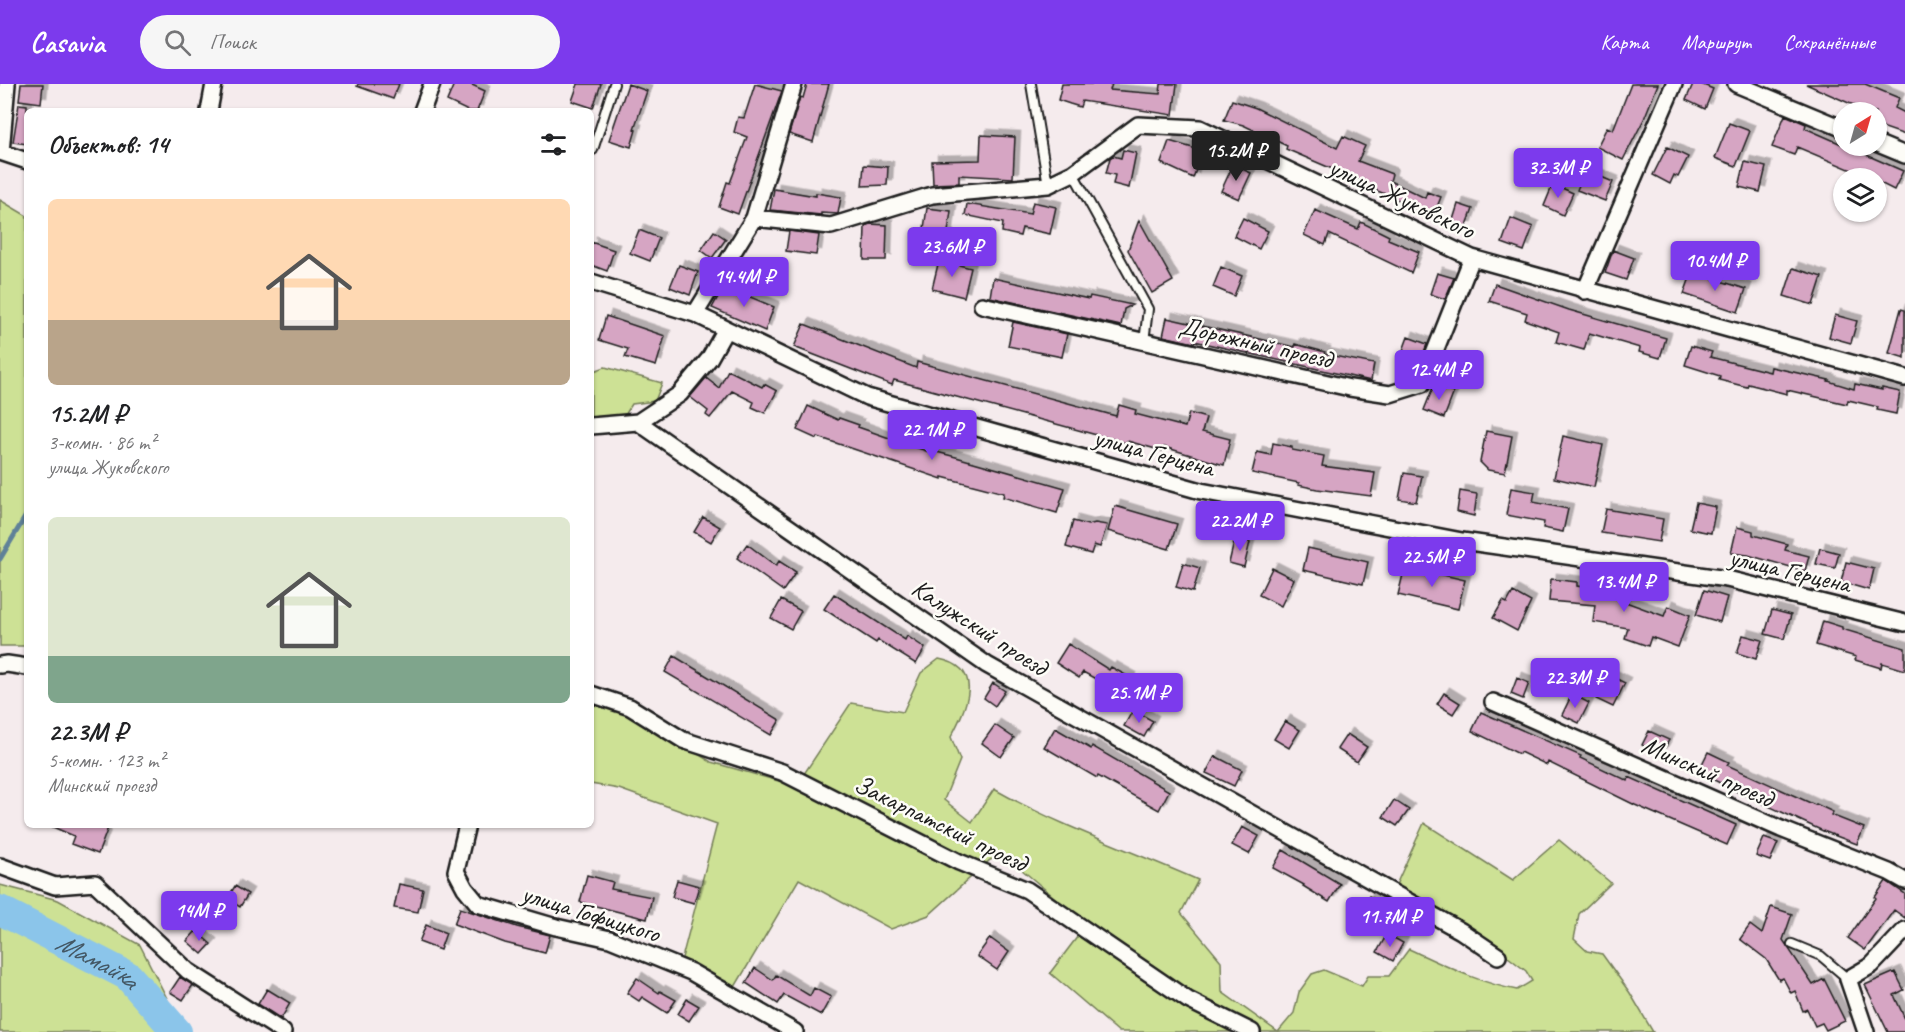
<!DOCTYPE html>
<html lang="ru">
<meta charset="utf-8">
<style>
body{margin:0;font-family:Caveat,sans-serif;background:#f6f6f6;color:#202124;height:100vh;display:flex;flex-direction:column;font-size:22px;white-space:nowrap}
*{box-sizing:border-box;margin:0}
p{font-size:20px;color:#757577}
.icon{flex:none;width:33px;height:33px;fill:none;stroke:currentColor;stroke-width:2;stroke-linecap:round;stroke-linejoin:round}
.map{position:relative;flex:1;overflow:hidden}
.drawer{position:absolute;left:24px;top:24px;width:570px;height:720px;display:flex;flex-direction:column;background:#fff;border-radius:9px;box-shadow:0 2px 4px #0004}
.drawer>*{flex:none}
.needle{width:39px;rotate:37deg}
.buttons{position:absolute;left:1833px;top:18px;display:grid;gap:12px}
.buttons a{display:grid;place-items:center;width:54px;height:54px;border-radius:50%;background:#fff;box-shadow:0 2px 4px #0004;font-size:30px}
.price{position:absolute;translate:-50% -51px;padding:0 14px;border-radius:6px;background:#7c3aed;color:#fff;font-size:20px;line-height:39px;filter:drop-shadow(0 2px 3px #0008)}
.price::after{content:'';position:absolute;left:50%;top:36px;width:18px;height:14px;margin-left:-9px;background:inherit;clip-path:polygon(0 0,100% 0,50% 100%)}
.price.current{background:#222;color:#fff}
ul{padding:0;list-style:none}
li{display:grid;align-content:center;gap:12px;height:318px;padding:0 24px}
li span{display:grid;place-items:center;height:186px;border-radius:9px;color:#555}
li>.icon{margin-inline-start:auto}
span .icon{width:108px;height:108px;fill:#fffc;stroke-width:1}
li b{font-size:26px}
h2{display:flex;justify-content:space-between;align-items:center;height:72px;padding:0 24px;font-size:26px}
header{display:flex;align-items:center;gap:36px;box-sizing:border-box;height:84px;padding:0 30px;background:#7c3aed;color:#fff}
header strong{font-size:28px}
nav{display:flex;gap:33px;margin-inline-start:auto;font-size:21px}
.search{width:420px;height:54px;background:#f6f6f6;display:flex;align-items:center;gap:15px;box-sizing:border-box;padding:0 21px;border-radius:33px;color:#757577;font-size:22px}
.map>svg:first-child{display:block}
.green{fill:#cde195;stroke:#747e58;stroke-width:1.5}
.lines{fill:none;stroke-linecap:round;stroke-linejoin:round}
.stream{stroke:#5f8198;stroke-width:5}
.river{stroke:#8bc5ea;stroke-width:30}
.building{fill:#d6a5c3;stroke:#1c1c1c;stroke-width:1.5;filter:url(#shadow)}
.service-casing{stroke:#1c1c1c;stroke-width:12}
.minor-casing{stroke:#1c1c1c;stroke-width:20}
.service{stroke:#fdfcf7;stroke-width:8}
.minor{stroke:#fdfcf7;stroke-width:15}
.labels{text-anchor:middle;stroke-width:5;stroke-linejoin:round;paint-order:stroke}
.street-label{font-size:26px;fill:#1c1c1c;stroke:#fdfcf7}
.water-label{font-size:27px;font-style:italic;fill:#435764;stroke:#fdfcf7}
</style>
<header>
<strong>Casavia</strong>
<div class="search"><svg class="icon" aria-label="search" viewBox="0 0 24 24"><circle cx="10" cy="10" r="6"/><path d="M15 15l6 6"/></svg>Поиск</div>
<nav><a>Карта</a><a>Маршрут</a><a>Сохранённые</a></nav>
</header>
<div class="map">
<svg width="1905" height="948" viewBox="0 0 1905 948">
<defs>
<filter id="shadow"><feDropShadow dx="5.5" dy="-5.5" stdDeviation="0" flood-color="#0004"/></filter>
</defs>
<rect width="100%" height="100%" fill="#f5ebed"/>
<filter id="ink" filterUnits="userSpaceOnUse"><feTurbulence type="fractalNoise" baseFrequency=".0167" numOctaves="2"/><feDisplacementMap in="SourceGraphic" scale="12" xChannelSelector="R" yChannelSelector="G"/><feConvolveMatrix kernelMatrix="1 2 1 2 8 2 1 2 1" color-interpolation-filters="sRGB"/></filter>
<g filter="url(#ink)">
<path class="green" d="M0,116L27,132V562H0Z
M605,283L662,299L655,317L632,320L622,336L591,337V288Z
M939,575C986,584 966,624 951,653L960,676L944,716L972,738L994,705C1059,742 1130,766 1198,796L1181,829L1221,877L1222,908L1278,948L1294,929L1299,908L1312,890L1324,886L1362,902L1368,892H1389L1409,865C1444,881 1479,899 1517,906L1532,897L1526,887L1472,845L1396,801L1424,739L1513,796L1559,756L1611,799L1579,830L1574,855L1587,867L1602,870L1630,909L1653,948H1119L1050,889L1078,852L1086,849L1080,835L1021,785L1012,778L995,774L990,776L929,831L891,845L799,795L735,903L682,874L717,740L619,705L591,700V617L625,625L711,678L796,702L851,619L903,628L921,589Z
M0,801L58,816L140,861L184,948H0Z"/>
<g class="lines">
<path class="stream" d="M0,475L27,430"/>
<path class="river" id="s1" d="M0,826L128,892L177,948"/>
</g>
<path class="building" d="M21,0H43L41,19L19,16Z
M358,0H399L393,15L357,2Z
M454,0H470L485,7L477,27H468L447,17Z
M578,0H601L593,24L572,17Z
M628,0L647,7L634,45L636,46L631,63L609,56Z
M755,0L782,7L738,130L719,123L727,98L730,99L747,53L734,48L738,33L744,34Z
M807,0H829L813,58L789,50L800,13L803,14Z
M1062,0H1112L1110,6L1160,10L1161,0H1177L1173,31L1082,17L1080,23L1070,20L1058,16Z
M1631,0H1658L1644,35L1623,76L1597,63L1607,43L1613,46Z
M1693,0H1701L1713,5L1705,25L1686,16Z
M1806,0H1865L1899,14L1895,24L1905,29V51L1876,41V28H1869Z
M1232,16L1256,24L1337,64L1343,52L1365,62L1358,77L1392,90L1390,97L1425,114L1427,108L1441,113L1433,133L1390,112L1357,99L1358,96L1286,65L1287,62L1243,41L1224,36Z
M19,20L27,21V60L13,58Z
M1785,31L1806,40L1805,44L1903,87L1894,106L1876,97V94H1856L1859,89L1797,63L1794,71L1772,63Z
M1729,39L1750,47L1736,82L1715,74Z
M981,51L1015,53L1013,94L959,91V99L933,100L932,77L980,76Z
M1169,57L1203,67L1193,94L1161,79Z
M1667,63L1688,73L1678,93L1674,91L1670,100L1653,91Z
M1123,66L1136,69L1129,104L1113,100L1115,91L1106,89L1110,74L1113,72L1121,74Z
M1745,78L1766,83L1760,108L1739,103Z
M864,81L888,83L887,101L862,102Z
M1233,81L1251,89L1239,115L1221,107Z
M1585,86L1613,98L1605,117L1577,106Z
M1553,100L1573,109L1563,131L1544,122Z
M774,105L816,112V109L841,113L838,130L821,129V131L770,126Z
M1033,118L1056,123L1050,150L1022,144L1020,152L1002,148L1003,139L965,131L967,120L1030,130Z
M1458,120L1473,125L1466,144L1452,139Z
M927,124L951,127L947,155L923,151Z
M1315,126L1358,145L1361,138L1389,152L1388,155L1419,168L1411,189L1329,150L1325,161L1304,151Z
M1243,134L1268,147L1259,165L1234,152Z
M1511,134L1533,143L1524,167L1502,159Z
M1139,136L1173,197L1152,209L1128,166Z
M870,140L887,141L886,176H864L865,142Z
M639,146L659,154L650,177L630,169Z
M714,147L726,155L712,174L701,166Z
M789,147L819,151L816,171L786,167Z
M591,158L614,166L607,187L591,181Z
M1613,166L1634,174L1626,196L1605,189Z
M939,176L971,184L964,213L932,205Z
M679,181L698,188L690,211L670,203Z
M1221,183L1242,192L1234,212L1213,203Z
M1793,184L1822,193L1813,221L1784,212Z
M1692,188L1746,205L1738,228L1684,210Z
M1437,189L1454,194L1445,215L1430,210Z
M993,194L1089,215L1090,212L1132,221L1124,225L1121,242L990,213Z
M1495,200L1569,226L1666,254L1660,274L1639,268L1640,264L1589,249L1584,266L1556,258L1559,248L1525,236L1527,229L1489,217Z
M724,202L774,223L765,247L712,224Z
M1901,225L1905,226V274L1889,269Z
M1835,231L1857,237L1851,259L1829,253Z
M606,232L665,252L656,282L625,273L628,265L599,256Z
M1167,234L1295,263V260L1325,268L1324,270L1374,280L1371,297L1194,257V259L1163,252Z
M1013,238L1067,250L1062,273L1008,262Z
M804,240L916,284L917,278L1116,332L1119,321L1136,326L1135,330L1185,343L1189,329L1206,334L1202,348L1230,355L1224,381L1164,363L1163,367L1127,357L1126,359L894,296L892,301L794,263Z
M1408,253L1427,260L1417,287L1398,280Z
M1691,262L1712,268L1710,273L1770,288L1771,283L1829,296L1828,297L1854,305L1855,300L1882,306V304L1900,308L1896,330L1877,326L1878,323L1848,316L1847,320L1787,306V310L1748,300L1747,303L1719,296L1720,292L1685,281Z
M728,286L762,303L764,300L777,307L765,329L752,323L754,318L732,307L710,334L706,331L708,327L690,313L706,294L719,304Z
M1434,301L1454,308L1444,334L1424,326Z
M808,322L838,336L839,334L859,341L858,343L929,368V366L956,373L1065,404L1057,429L1003,413L1004,409L942,393V395L818,353L817,355L797,346Z
M1486,347L1512,352L1505,389L1488,386L1480,378Z
M1563,352L1603,361L1594,403L1554,394Z
M1273,359L1292,363V366L1324,372L1322,382L1375,389L1371,412L1317,405L1298,401L1299,399L1252,389L1257,368L1271,371Z
M1404,389L1422,392L1416,418L1399,415Z
M1511,404L1535,408L1533,418L1568,425L1563,448L1543,444L1544,438L1506,431Z
M1460,407L1477,410L1474,432L1457,428Z
M1696,419L1716,423L1711,449L1690,445Z
M1115,422L1177,440L1169,465L1108,447Z
M1606,425L1663,435L1659,458L1601,449Z
M703,433L720,443L711,458L694,448Z
M1073,437L1088,441L1095,439L1107,441L1100,463L1094,461L1091,470L1066,463Z
M1737,443L1753,447V451L1787,460L1785,466L1809,472L1805,487L1748,471L1731,469Z
M1235,454L1250,458L1244,483L1229,479Z
M747,460L776,482L779,477L796,488L783,507L737,474Z
M1308,464L1368,478L1363,500L1303,486Z
M1820,464L1839,469L1835,484L1816,480Z
M1846,478L1874,485L1869,506L1841,498Z
M1183,479L1200,484L1193,508L1176,503Z
M1405,482L1465,496L1458,525L1398,511Z
M1272,484L1294,495L1281,522L1259,511Z
M1551,495L1577,498V502L1624,509L1623,517L1664,532L1668,522L1690,531L1678,563L1651,553L1648,562L1625,554L1628,544L1593,538L1595,521L1549,517Z
M1704,506L1727,513L1720,538L1696,531Z
M1513,508L1531,518L1517,547L1493,534L1503,517L1507,519Z
M834,510L905,556L907,552L925,564L916,580L878,556L876,559L824,525Z
M781,516L801,527L791,545L771,534Z
M1772,526L1791,531L1784,555L1765,550Z
M1823,537L1842,543V545L1905,564V586L1882,579L1881,584L1855,576L1856,573L1816,561Z
M1743,551L1762,556L1756,575L1737,569Z
M1068,560L1109,586L1111,583L1131,594L1123,610L1083,588L1079,594L1056,579Z
M674,572L780,636L771,651L665,588Z
M1607,590L1625,599L1613,623L1596,615Z
M1517,594L1529,599L1523,615L1511,610Z
M993,599L1005,607L995,622L984,614Z
M1444,609L1460,619L1453,630L1437,620Z
M1572,610L1589,619L1579,639L1562,631Z
M1133,626L1153,637L1144,653L1124,642Z
M1481,628L1581,672L1580,674L1628,697L1629,693L1736,741L1727,761L1635,721L1548,678L1547,681L1520,668L1519,670L1472,647Z
M1285,637L1300,646L1289,664L1274,655Z
M995,641L1014,654L1001,673L982,659Z
M1055,644L1091,665L1092,662L1169,707L1159,726L1098,692L1097,694L1044,663Z
M1649,647L1669,656L1661,670L1642,661Z
M1347,650L1367,663L1357,678L1337,665Z
M1708,668L1729,678L1727,681L1815,721L1816,720L1833,728L1831,731L1864,744L1857,760L1823,747L1738,708L1698,688Z
M1215,672L1242,686L1234,702L1206,689Z
M1394,716L1409,726L1397,742L1383,733Z
M48,741H109L98,770L71,760L74,752Z
M1242,743L1259,752L1249,770L1232,761Z
M1764,754L1778,759L1770,777L1756,772Z
M1283,766L1340,800L1329,818L1303,802L1304,801L1273,784Z
M587,791L613,798L611,805L652,813L647,835L580,818Z
M677,796L699,802L694,819L672,813Z
M1886,797L1905,810V834L1894,826L1865,866L1848,854L1876,814L1875,813Z
M399,800L423,805L418,828L394,824Z
M235,802L248,810L240,823L227,815Z
M1369,812L1385,821L1375,839L1359,830Z
M1771,823L1792,830L1783,856L1813,901L1824,895L1845,937L1826,946L1822,939L1815,942L1807,925L1803,927L1795,907L1791,909L1783,894L1779,896L1766,875L1740,855L1750,841L1762,850Z
M460,824L517,843L550,851L545,869L505,859L454,840Z
M426,841L446,849L440,866L419,858Z
M196,847L211,860L202,870L187,857Z
M1387,850L1403,859L1393,877L1377,868Z
M990,854L1009,868L997,886L977,872Z
M755,884L773,896L776,891L810,912L814,904L831,913L821,931L784,911L778,920L746,899Z
M1895,888L1904,906L1894,911L1905,935V948H1888L1865,901Z
M180,893L193,901L183,916L170,908Z
M637,894L659,909L660,907L676,916L667,929L642,913L639,917L627,909Z
M267,905L290,919L281,935L258,920Z
M687,915L699,922L689,937L678,930Z"/>
<g class="lines">
<g class="service-casing">
<path id="service" d="M1031,0L1048,101
M593,66L614,0
M1073,89L1148,225L1144,258
M1792,860L1821,872L1848,895"/>
</g>
<g class="minor-casing">
<path id="minor" d="M1736,0L1844,45
M209,27L214,0
M422,27L432,0
M1876,59L1905,71
M0,68L27,77
M1,68L7,0
M754,134L831,142L932,111L1048,101L1073,89L1138,41L1200,44L1472,174L1905,294
M591,198L695,230L867,313L1201,407L1462,457L1727,495L1905,539
M1585,207L1674,0
M982,221L1350,304L1390,310L1422,300L1472,174
M695,230L754,134L794,0
M638,338L987,581L1461,847L1498,872
M591,342L638,338L680,310L709,275L726,245
M0,581L7,580L27,583
M591,610L630,623L683,656L782,688L959,778L1027,806L1188,916L1252,948
M1493,618L1781,745L1889,788L1905,797
M467,741L456,787L465,804L478,820L556,843L610,855L691,888L795,948
M0,782L55,802L95,799L188,887L283,948
M1866,948L1848,895L1872,881L1905,846"/>
</g>
<use href="#service" class="service"/>
<use href="#minor" class="minor"/>
</g>
</g>
<g class="labels">
<g class="street-label">
<text transform="translate(1402 114) rotate(25)" y="9">улица Жуковского</text>
<text transform="translate(1256 258) rotate(13)" y="9">Дорожный проезд</text>
<text transform="translate(1154 368) rotate(15)" y="9">улица Герцена</text>
<text transform="translate(1790 486) rotate(13)" y="9">улица Герцена</text>
<text transform="translate(980 543) rotate(33)" y="9">Калужский проезд</text>
<text transform="translate(1708 687) rotate(24)" y="9">Минский проезд</text>
<text transform="translate(941 739) rotate(26)" y="9">Закарпатский проезд</text>
<text transform="translate(591 829) rotate(17)" y="9">улица Гофицкого</text>
</g>
<g class="water-label">
<text dy="9" stroke="none"><textPath href="#s1" startOffset="110">Мамайка</textPath></text>
</g>
</g>
</svg>
<div class="buttons">
<a><svg class="needle" viewBox="-14 -14 28 28"><path d="M0-13l5 13h-10z" fill="#e53935"/><path d="M0 13l5-13h-10z" fill="#757577"/></svg></a>
<a><svg class="icon" aria-label="layers" viewBox="0 0 24 24"><path d="M12 4l9 5-9 5-9-5zM3 14l9 5 9-5"/></svg></a>
</div>
<b class="price current" style="left:1236px;top:98px">15.2M ₽</b>
<b class="price" style="left:1558px;top:115px">32.3M ₽</b>
<b class="price" style="left:952px;top:194px">23.6M ₽</b>
<b class="price" style="left:1715px;top:208px">10.4M ₽</b>
<b class="price" style="left:744px;top:224px">14.4M ₽</b>
<b class="price" style="left:1439px;top:317px">12.4M ₽</b>
<b class="price" style="left:932px;top:377px">22.1M ₽</b>
<b class="price" style="left:1240px;top:468px">22.2M ₽</b>
<b class="price" style="left:1432px;top:504px">22.5M ₽</b>
<b class="price" style="left:1624px;top:529px">13.4M ₽</b>
<b class="price" style="left:1575px;top:625px">22.3M ₽</b>
<b class="price" style="left:1139px;top:640px">25.1M ₽</b>
<b class="price" style="left:199px;top:858px">14M ₽</b>
<b class="price" style="left:1390px;top:864px">11.7M ₽</b>
<section class="drawer">
<h2>Объектов: 14<svg class="icon" aria-label="filters" viewBox="0 0 24 24"><path d="M4 7h16M4 17h16"/><circle cx="9" cy="7" r="2"/><circle cx="15" cy="17" r="2"/></svg></h2>
<ul>
<li><span style="background:linear-gradient(#ffd9b3 65%,#b9a48a 0)"><svg class="icon" aria-label="home" viewBox="0 0 24 24"><path d="M3 11l9-7 9 7M6 9v11h12V9"/></svg></span><div><b>15.2M ₽</b><p>3-комн. · 86 m²</p><p>улица Жуковского</p></div></li>
<li><span style="background:linear-gradient(#dfe7d0 75%,#7fa58c 0)"><svg class="icon" aria-label="home" viewBox="0 0 24 24"><path d="M3 11l9-7 9 7M6 9v11h12V9"/></svg></span><div><b>22.3M ₽</b><p>5-комн. · 123 m²</p><p>Минский проезд</p></div></li>
</ul>
</section>
</div>
